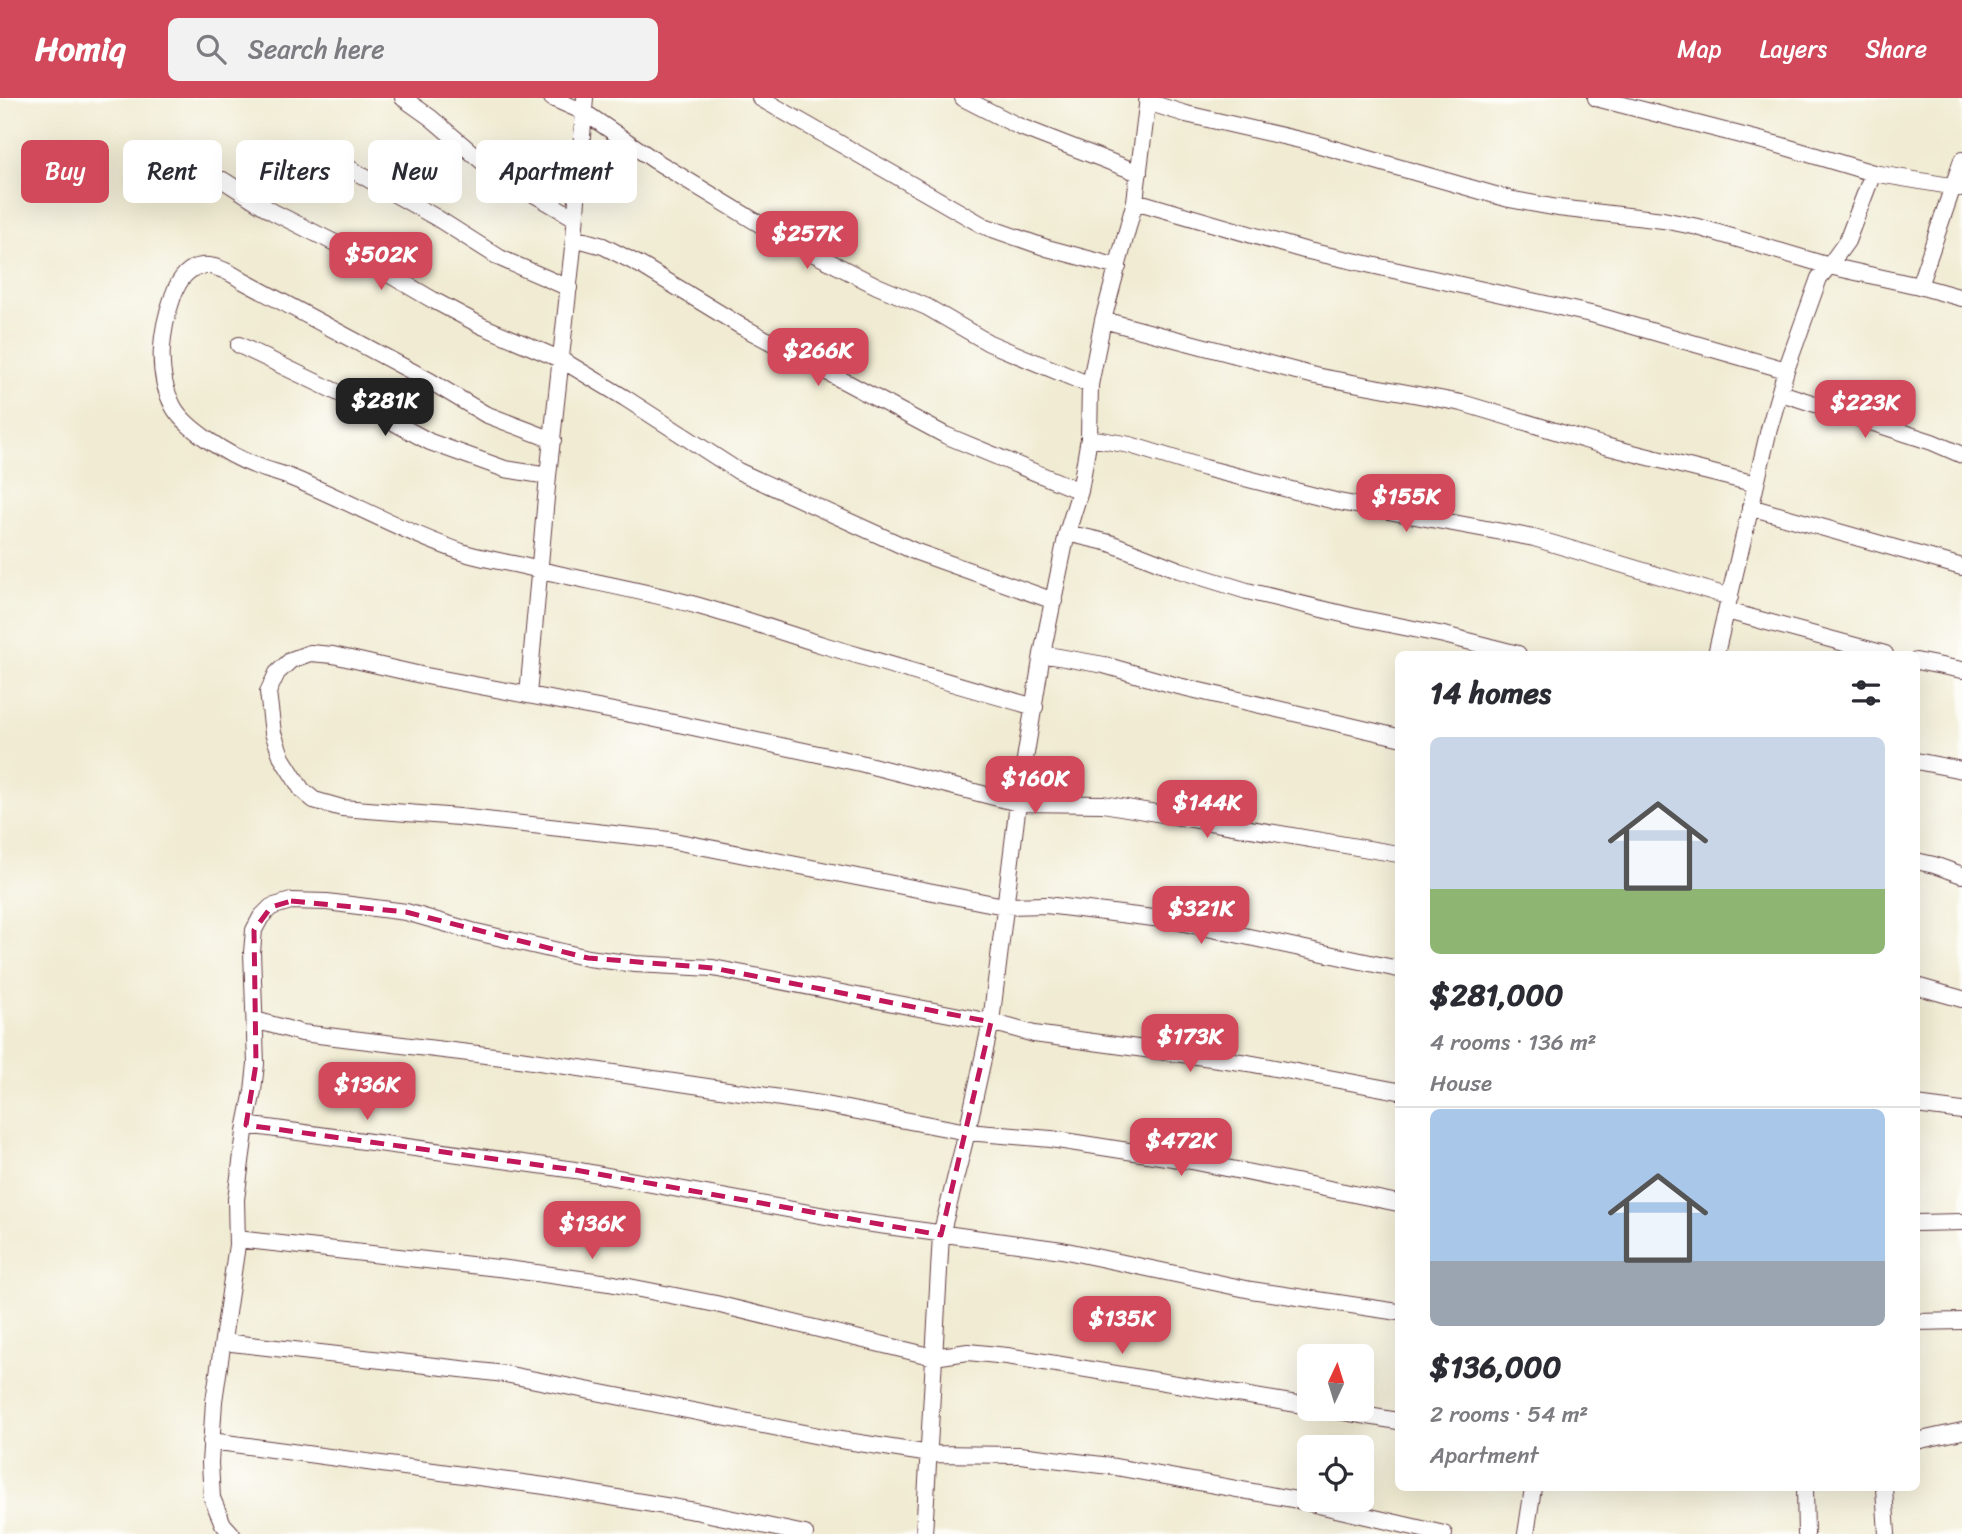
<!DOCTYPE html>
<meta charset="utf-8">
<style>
body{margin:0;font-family:Sriracha,sans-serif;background:#f2f2f3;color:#2b2b33;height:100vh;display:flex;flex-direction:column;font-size:26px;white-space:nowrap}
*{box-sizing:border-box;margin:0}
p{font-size:23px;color:#7c7c81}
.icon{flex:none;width:38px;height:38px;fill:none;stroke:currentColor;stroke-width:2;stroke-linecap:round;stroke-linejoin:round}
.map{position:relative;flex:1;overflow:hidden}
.side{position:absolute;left:1395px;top:553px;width:525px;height:840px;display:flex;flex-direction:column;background:#fff;border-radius:10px;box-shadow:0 7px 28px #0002}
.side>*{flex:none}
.top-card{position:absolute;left:21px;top:42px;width:665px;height:63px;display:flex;gap:14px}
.needle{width:46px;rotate:4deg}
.tools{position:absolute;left:1297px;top:1246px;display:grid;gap:14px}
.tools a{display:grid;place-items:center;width:77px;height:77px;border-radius:10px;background:#fff;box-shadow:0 7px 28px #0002;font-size:35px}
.price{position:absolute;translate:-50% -60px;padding:0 16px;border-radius:14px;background:#d1495b;color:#fff;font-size:23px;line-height:46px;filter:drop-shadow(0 2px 4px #0008)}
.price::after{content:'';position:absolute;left:50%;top:42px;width:21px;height:16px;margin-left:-10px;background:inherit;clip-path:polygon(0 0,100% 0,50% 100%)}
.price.active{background:#222;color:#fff}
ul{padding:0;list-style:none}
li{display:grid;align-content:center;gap:14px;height:371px;padding:0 35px}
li+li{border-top:2px solid #e1e1e2}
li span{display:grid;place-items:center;height:217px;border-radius:10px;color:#555}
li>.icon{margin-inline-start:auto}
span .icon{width:126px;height:126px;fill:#fffc;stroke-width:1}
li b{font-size:30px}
h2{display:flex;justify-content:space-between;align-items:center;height:84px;padding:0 35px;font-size:30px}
.pill{padding:0 24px;border-radius:10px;background:#fff;box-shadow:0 7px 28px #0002;font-size:24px;line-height:63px}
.pill.active{background:#d1495b;color:#fff}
header{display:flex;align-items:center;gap:42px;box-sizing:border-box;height:98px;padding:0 35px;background:#d1495b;color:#fff}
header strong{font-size:33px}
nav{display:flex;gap:38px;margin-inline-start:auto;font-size:24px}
.search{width:490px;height:63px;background:#f2f2f3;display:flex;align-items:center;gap:18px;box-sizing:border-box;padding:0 24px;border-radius:10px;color:#7c7c81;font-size:26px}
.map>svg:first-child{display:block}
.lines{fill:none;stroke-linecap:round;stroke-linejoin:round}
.street-casing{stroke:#633e44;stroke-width:18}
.street{stroke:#fff;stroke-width:16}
.marked{fill:none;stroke:#c2185b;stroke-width:5;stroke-dasharray:14 9;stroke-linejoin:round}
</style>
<header>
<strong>Homiq</strong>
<div class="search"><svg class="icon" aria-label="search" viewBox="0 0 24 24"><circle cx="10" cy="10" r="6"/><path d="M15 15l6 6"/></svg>Search here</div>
<nav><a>Map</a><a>Layers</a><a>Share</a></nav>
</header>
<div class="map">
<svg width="1962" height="1436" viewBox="0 0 1962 1436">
<rect width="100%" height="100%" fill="#fdfcf7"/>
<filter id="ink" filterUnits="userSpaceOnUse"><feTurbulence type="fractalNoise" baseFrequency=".0143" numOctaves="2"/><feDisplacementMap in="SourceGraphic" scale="14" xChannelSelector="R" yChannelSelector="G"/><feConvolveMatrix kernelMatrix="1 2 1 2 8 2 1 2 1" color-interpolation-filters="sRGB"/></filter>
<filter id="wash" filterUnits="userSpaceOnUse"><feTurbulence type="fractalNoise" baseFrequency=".00686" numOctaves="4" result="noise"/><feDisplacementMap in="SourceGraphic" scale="28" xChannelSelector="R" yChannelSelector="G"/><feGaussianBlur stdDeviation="1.57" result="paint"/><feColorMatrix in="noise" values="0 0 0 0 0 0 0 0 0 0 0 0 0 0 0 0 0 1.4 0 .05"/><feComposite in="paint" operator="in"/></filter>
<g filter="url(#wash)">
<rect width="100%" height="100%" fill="#f0ebd2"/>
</g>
<g filter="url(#ink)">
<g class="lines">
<g class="street-casing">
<path id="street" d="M403,0L431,20L492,72L575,120
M552,0L584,14L654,62L781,139L877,188L927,209L989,245L1090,287
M760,0L984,128L1047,150L1118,169
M963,0L1018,28L1139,75
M1596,0L1779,47L1873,75L1962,90
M1147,4L1186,16L1313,45L1509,101L1558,110L1663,122L1698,129L1829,168L1847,143L1873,75
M317,52L437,120L500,160L569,190
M223,82L273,114L339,147L433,202L482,228L562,262L625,300L738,373L914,453L1054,503
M1135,103L1304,152L1595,217L1786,272
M574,140L603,148L642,168L739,227L945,337L1080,393
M1919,188L1962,200
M1103,222L1315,278L1462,305L1605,348L1756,386
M239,247L349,300L430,344L505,371L548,378
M1781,295L1932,344L1962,357
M1089,340L1130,347L1205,370L1339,404L1534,440L1730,499
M553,342L485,316L430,283L243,183C213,163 187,158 173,198C161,232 155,274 173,308C185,331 230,358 254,367C266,372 279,375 292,380C351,404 407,436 468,456C486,461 505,464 523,468C581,482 641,492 699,508C741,520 782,534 823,547C894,568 964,589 1035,609
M1750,409L1962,469
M1067,435L1110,445L1179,472L1247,493L1359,520L1444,537L1518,556
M1727,513L1885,556
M1042,556L1104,567L1174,587L1398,639
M1716,556L1769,331L1786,272L1819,180L1829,168L1919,188L1962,62
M1916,563L1962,572
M528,597L548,378L574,140L585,0
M1916,663L1962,672
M1398,756L1103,706L1018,705L860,665L646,619L421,577L333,557L310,555L291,562L277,575L268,594L273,635L282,660L302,692L314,702L342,710L459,719L669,742L1004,808L1046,807L1170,822L1398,871
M1916,763L1934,767L1962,777
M1916,888L1962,901
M255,922L302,935L519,961L821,1006L967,1034L1051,1041L1192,1063L1398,1105
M1916,1007L1962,1013
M246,1027L253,993L256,966L252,854L254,832L261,819L271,809L291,803L327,804L406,814L472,833L588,860L635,866L713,870L991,924L1034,936L1248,965L1398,993
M1916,1125L1962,1124
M237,1141L507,1171L609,1185L716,1206L934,1259L968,1254L1007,1258L1309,1308
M1916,1224L1962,1223
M223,1244L505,1276L834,1341L930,1356L1020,1357L1110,1368L1297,1402L1444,1436
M1326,1311L1398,1323
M211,1343L545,1388L695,1413L805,1436
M1916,1343L1962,1333
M1805,1390L1806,1436
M1884,1390L1887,1436
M232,1436L223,1426L212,1400L210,1365L214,1303L237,1147L236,1101L246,1027L575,1072L858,1124L1062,1152L1251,1192L1398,1214
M924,1436L941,1137L967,1034L991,924L1018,705L1042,556L1067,435L1080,393L1089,340L1090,287L1103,222L1135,103L1148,0
M1526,1436L1533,1390"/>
</g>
<use href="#street" class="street"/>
</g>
</g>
<path class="marked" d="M291,803L406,814L588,860L713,870L991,924L941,1137L575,1072L246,1027L256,966L254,832L271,809Z"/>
</svg>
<div class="tools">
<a><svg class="needle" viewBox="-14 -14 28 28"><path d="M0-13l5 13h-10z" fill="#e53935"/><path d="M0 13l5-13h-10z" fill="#7c7c81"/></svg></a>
<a><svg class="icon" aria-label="locate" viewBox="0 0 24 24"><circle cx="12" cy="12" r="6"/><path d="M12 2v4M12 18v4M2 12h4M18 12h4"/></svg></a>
</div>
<b class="price" style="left:807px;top:173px">$257K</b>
<b class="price" style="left:381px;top:194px">$502K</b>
<b class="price" style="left:818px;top:290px">$266K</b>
<b class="price active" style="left:385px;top:340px">$281K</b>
<b class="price" style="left:1865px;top:342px">$223K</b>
<b class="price" style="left:1406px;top:436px">$155K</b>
<b class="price" style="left:1035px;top:718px">$160K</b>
<b class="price" style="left:1207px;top:742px">$144K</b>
<b class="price" style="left:1201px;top:848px">$321K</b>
<b class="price" style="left:1190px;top:976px">$173K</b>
<b class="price" style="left:367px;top:1024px">$136K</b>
<b class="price" style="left:1181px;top:1080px">$472K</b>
<b class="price" style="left:592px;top:1163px">$136K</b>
<b class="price" style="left:1122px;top:1258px">$135K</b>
<div class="top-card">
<a class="pill active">Buy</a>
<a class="pill">Rent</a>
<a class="pill">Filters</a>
<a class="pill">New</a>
<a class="pill">Apartment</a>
</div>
<section class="side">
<h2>14 homes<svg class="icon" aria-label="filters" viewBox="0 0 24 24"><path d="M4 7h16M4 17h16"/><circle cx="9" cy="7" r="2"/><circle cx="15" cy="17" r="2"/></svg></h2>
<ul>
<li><span style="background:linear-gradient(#c9d6e8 70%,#8fb573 0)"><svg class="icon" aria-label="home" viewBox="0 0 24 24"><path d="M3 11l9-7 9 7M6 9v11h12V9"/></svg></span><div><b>$281,000</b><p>4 rooms · 136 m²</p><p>House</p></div></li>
<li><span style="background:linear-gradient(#a9c7e8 70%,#9aa5b1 0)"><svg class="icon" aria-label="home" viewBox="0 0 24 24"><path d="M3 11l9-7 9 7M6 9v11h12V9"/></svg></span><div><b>$136,000</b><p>2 rooms · 54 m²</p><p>Apartment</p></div></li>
</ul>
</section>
</div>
